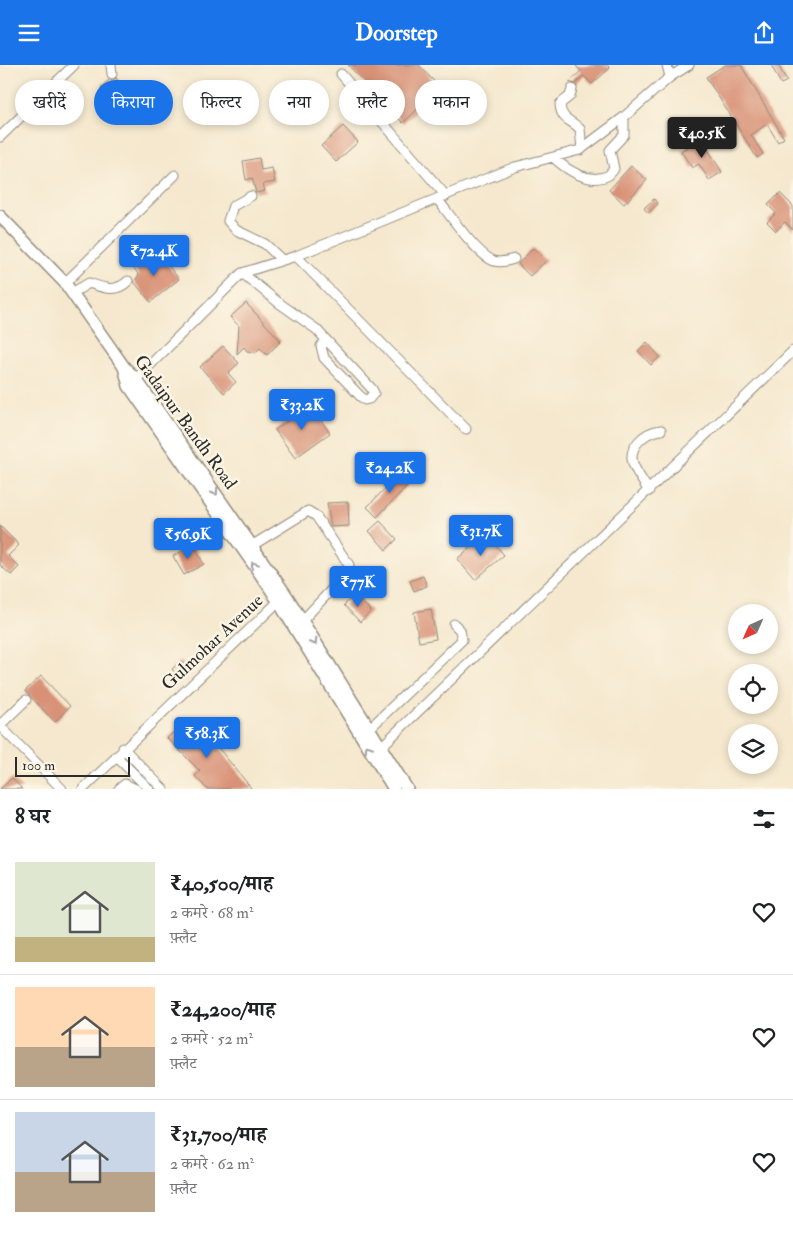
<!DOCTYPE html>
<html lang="hi">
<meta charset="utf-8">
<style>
body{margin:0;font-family:"IM FELL Double Pica","Noto Serif Devanagari",serif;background:#f6f6f6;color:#202124;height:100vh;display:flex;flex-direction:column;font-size:19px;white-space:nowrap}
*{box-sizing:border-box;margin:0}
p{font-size:16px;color:#757577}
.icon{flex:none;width:28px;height:28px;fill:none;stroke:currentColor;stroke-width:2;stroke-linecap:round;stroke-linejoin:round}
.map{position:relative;height:724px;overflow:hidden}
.side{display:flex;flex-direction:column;background:#fff;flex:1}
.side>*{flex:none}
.top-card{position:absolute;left:15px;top:15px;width:500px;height:45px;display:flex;gap:10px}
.needle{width:32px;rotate:225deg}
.fabs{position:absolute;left:728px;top:539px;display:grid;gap:10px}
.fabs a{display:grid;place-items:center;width:50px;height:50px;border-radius:50%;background:#fff;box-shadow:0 2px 8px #0003;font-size:25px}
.scale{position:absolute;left:15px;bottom:12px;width:115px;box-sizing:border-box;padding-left:5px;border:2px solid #2b2b2b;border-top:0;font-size:14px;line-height:18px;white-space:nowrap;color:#2b2b2b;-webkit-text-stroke:4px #fcf5e5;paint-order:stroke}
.price{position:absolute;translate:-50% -42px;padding:0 11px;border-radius:5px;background:#1a73e8;color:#fff;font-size:16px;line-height:32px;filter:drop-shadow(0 1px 2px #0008)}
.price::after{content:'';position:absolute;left:50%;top:30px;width:15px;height:11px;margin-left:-8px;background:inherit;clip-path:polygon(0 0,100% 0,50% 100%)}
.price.on{background:#222;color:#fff}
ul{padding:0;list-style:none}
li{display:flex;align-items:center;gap:15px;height:125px;padding:0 15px}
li+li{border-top:1px solid #e0e0e0}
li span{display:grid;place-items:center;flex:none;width:140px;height:100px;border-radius:0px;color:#555}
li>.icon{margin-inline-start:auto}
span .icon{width:60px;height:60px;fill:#fffc;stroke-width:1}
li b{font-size:21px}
h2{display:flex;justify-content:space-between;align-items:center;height:60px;padding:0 15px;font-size:21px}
.pill{padding:0 18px;border-radius:22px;background:#fff;box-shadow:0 2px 8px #0003;font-size:18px;line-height:45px}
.pill.on{background:#1a73e8;color:#fff}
header{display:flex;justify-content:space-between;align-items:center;height:65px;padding:0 15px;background:#1a73e8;color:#fff;font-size:22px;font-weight:700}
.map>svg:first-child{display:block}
.building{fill:#d89176}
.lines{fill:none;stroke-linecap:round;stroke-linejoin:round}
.minor-casing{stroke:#908a7c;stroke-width:11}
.tertiary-casing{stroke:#908a7c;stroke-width:14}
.minor{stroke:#fff;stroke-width:9}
.tertiary{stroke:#fff;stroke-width:11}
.oneway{stroke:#a0a0a0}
.labels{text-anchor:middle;stroke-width:5;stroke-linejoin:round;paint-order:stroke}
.street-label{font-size:18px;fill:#2b2b2b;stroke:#fcf5e5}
</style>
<header><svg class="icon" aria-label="menu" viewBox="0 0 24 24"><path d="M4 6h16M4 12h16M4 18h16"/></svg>Doorstep<svg class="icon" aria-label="share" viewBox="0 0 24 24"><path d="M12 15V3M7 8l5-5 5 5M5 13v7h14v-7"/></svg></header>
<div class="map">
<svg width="793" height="724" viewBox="0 0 793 724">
<rect width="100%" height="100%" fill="#fcf5e5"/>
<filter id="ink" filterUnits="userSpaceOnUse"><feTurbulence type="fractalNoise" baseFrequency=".02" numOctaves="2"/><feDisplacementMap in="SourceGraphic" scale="10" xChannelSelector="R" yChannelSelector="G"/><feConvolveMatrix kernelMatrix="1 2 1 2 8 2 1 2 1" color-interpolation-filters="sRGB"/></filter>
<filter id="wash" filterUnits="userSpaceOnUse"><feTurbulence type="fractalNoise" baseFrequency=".0096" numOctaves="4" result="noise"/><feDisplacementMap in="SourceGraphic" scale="20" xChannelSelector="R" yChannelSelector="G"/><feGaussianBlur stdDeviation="1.12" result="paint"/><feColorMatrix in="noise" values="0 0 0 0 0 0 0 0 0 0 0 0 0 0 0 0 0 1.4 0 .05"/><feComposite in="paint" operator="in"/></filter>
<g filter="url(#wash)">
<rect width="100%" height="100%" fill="#f5e8ce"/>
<g id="blocks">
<path class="building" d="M348,0H419L440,23L403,58Z
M575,0H607L610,3L592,19L584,11L575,19L569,17L581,6Z
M725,0H741L784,73L778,77L767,59L751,70L763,89L757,93L706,12Z
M771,0H778L787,16L781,19Z
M116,13L124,22L112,34L101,22L109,15Z
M343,61L358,77L336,97L321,81Z
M701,73L722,107L709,115L699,99L692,103L681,86Z
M259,93L261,105L272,103L275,117L263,119L265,126L256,128L252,113L246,115L243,96Z
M631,101L647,115L624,139L609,125Z
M780,128L793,141V165L785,157L776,166L767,157L776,148L768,140Z
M654,134L658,139L648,148L644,143Z
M533,183L546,196L530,211L518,199Z
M159,189L179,214L151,237L134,217L139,210L133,202L144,193L148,198Z
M246,238L281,276L267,290L260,283L256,287L247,286L244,282L237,289L239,261L230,252Z
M647,277L660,292L651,300L638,286Z
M223,281L239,298L228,308L236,317L224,328L200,302Z
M310,340L330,368L295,393L275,365Z
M402,406L412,416L377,452L367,442Z
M348,437L349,461L331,462L327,438Z
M380,456L397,474L386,485L369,466Z
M0,461L19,480L8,491L19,502L11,510L0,500Z
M486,469L504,490L475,515L457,494Z
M193,480L204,499L184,510L173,491Z
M423,511L427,521L414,526L410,516Z
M355,530L371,546L360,557L344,540Z
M431,544L436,574L419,577L414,547Z
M181,596L186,602L177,610L172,604Z
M41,611L70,641L55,657L25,626Z
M189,654L220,685L252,724H207L195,711L200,706L167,673Z
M12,713L22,724H0Z"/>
</g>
</g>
<g filter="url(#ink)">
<use href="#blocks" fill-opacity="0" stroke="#908a7c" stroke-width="1"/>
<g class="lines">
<g class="minor-casing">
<path id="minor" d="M111,0L112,9
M667,0L670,12
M341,9L446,131
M572,24L570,31L560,39C561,56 571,54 580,64L582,84
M0,72L74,0
M554,93C568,106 590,120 609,110L614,104L610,85L624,70V52
M251,131L233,141L228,156L236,165L265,179L282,195
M438,135C450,150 477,190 494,196C501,198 508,196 514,194
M296,191L466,364
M242,208L279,238L316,264L372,324L374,328L369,334L365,335L360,331L324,293L321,281L326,276
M65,218L175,110
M72,228L89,218C103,223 116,228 128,216
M136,314L242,208L296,191L515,102L580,85L624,52L670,12L689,0
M649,426C644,418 638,410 634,401C626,383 644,367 661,365
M253,480L308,446L316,451L349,500L348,507L301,557
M0,660L26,635
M0,661L62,724
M369,664L462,575L460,565L454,559
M123,683L163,724
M380,683L793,286
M116,691L149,724
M83,724L278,537
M119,724L125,719L136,724"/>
</g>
<g class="tertiary-casing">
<path id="tertiary" d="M0,151L65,218L124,302L136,314L286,530L407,724
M124,302L129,321L270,523L394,724"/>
</g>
<use href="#minor" class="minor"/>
<use href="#tertiary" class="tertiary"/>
</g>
<defs><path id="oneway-chevron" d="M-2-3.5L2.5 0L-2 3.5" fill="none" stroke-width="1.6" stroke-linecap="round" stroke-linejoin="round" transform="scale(1.25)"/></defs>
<g class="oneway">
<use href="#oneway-chevron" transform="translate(215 427) rotate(55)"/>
<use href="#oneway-chevron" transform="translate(254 500) rotate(-124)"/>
<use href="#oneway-chevron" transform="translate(314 577) rotate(57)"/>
<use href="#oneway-chevron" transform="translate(368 683) rotate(-123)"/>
</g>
</g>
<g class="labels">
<g class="street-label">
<text transform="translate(186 357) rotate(54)" y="6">Gadaipur Bandh Road</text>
<text transform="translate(212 577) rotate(-43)" y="6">Gulmohar Avenue</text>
</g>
</g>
</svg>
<div class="fabs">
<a><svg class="needle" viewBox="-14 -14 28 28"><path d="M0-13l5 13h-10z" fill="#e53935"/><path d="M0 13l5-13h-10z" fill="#757577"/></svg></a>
<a><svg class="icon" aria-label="locate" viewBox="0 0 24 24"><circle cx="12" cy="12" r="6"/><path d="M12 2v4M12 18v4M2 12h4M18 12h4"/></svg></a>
<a><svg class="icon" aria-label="layers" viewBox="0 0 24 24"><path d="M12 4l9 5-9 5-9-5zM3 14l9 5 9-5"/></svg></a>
</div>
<div class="scale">100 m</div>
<b class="price on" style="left:702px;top:94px">₹40.5K</b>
<b class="price" style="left:154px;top:212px">₹72.4K</b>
<b class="price" style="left:302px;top:366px">₹33.2K</b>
<b class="price" style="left:390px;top:429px">₹24.2K</b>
<b class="price" style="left:481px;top:492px">₹31.7K</b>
<b class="price" style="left:188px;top:495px">₹56.9K</b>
<b class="price" style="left:358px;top:543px">₹77K</b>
<b class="price" style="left:207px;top:694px">₹58.3K</b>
<div class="top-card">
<a class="pill">खरीदें</a>
<a class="pill on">किराया</a>
<a class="pill">फ़िल्टर</a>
<a class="pill">नया</a>
<a class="pill">फ़्लैट</a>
<a class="pill">मकान</a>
</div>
</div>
<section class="side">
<h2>8 घर<svg class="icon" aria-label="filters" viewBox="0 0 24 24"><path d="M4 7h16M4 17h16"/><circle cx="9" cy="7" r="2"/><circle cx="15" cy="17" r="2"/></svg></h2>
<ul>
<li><span style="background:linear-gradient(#dfe7d0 75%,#c2b280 0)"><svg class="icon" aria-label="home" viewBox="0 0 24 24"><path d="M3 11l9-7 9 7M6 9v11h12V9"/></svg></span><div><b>₹40,500/माह</b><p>2 कमरे · 68 m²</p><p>फ़्लैट</p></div><svg class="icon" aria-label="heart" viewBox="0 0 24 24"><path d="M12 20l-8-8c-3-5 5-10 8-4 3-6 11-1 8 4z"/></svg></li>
<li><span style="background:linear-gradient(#ffd9b3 60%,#b9a48a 0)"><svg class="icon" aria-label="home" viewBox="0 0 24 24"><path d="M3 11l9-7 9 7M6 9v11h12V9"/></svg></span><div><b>₹24,200/माह</b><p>2 कमरे · 52 m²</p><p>फ़्लैट</p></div><svg class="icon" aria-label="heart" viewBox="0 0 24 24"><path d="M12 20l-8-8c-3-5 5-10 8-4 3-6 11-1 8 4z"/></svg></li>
<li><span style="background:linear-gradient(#c9d6e8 60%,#b9a48a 0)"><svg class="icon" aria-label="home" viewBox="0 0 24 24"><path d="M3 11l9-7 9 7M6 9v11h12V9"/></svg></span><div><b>₹31,700/माह</b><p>2 कमरे · 62 m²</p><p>फ़्लैट</p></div><svg class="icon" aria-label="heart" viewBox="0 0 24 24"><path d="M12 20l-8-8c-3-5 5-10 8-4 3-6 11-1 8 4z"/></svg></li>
</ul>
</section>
